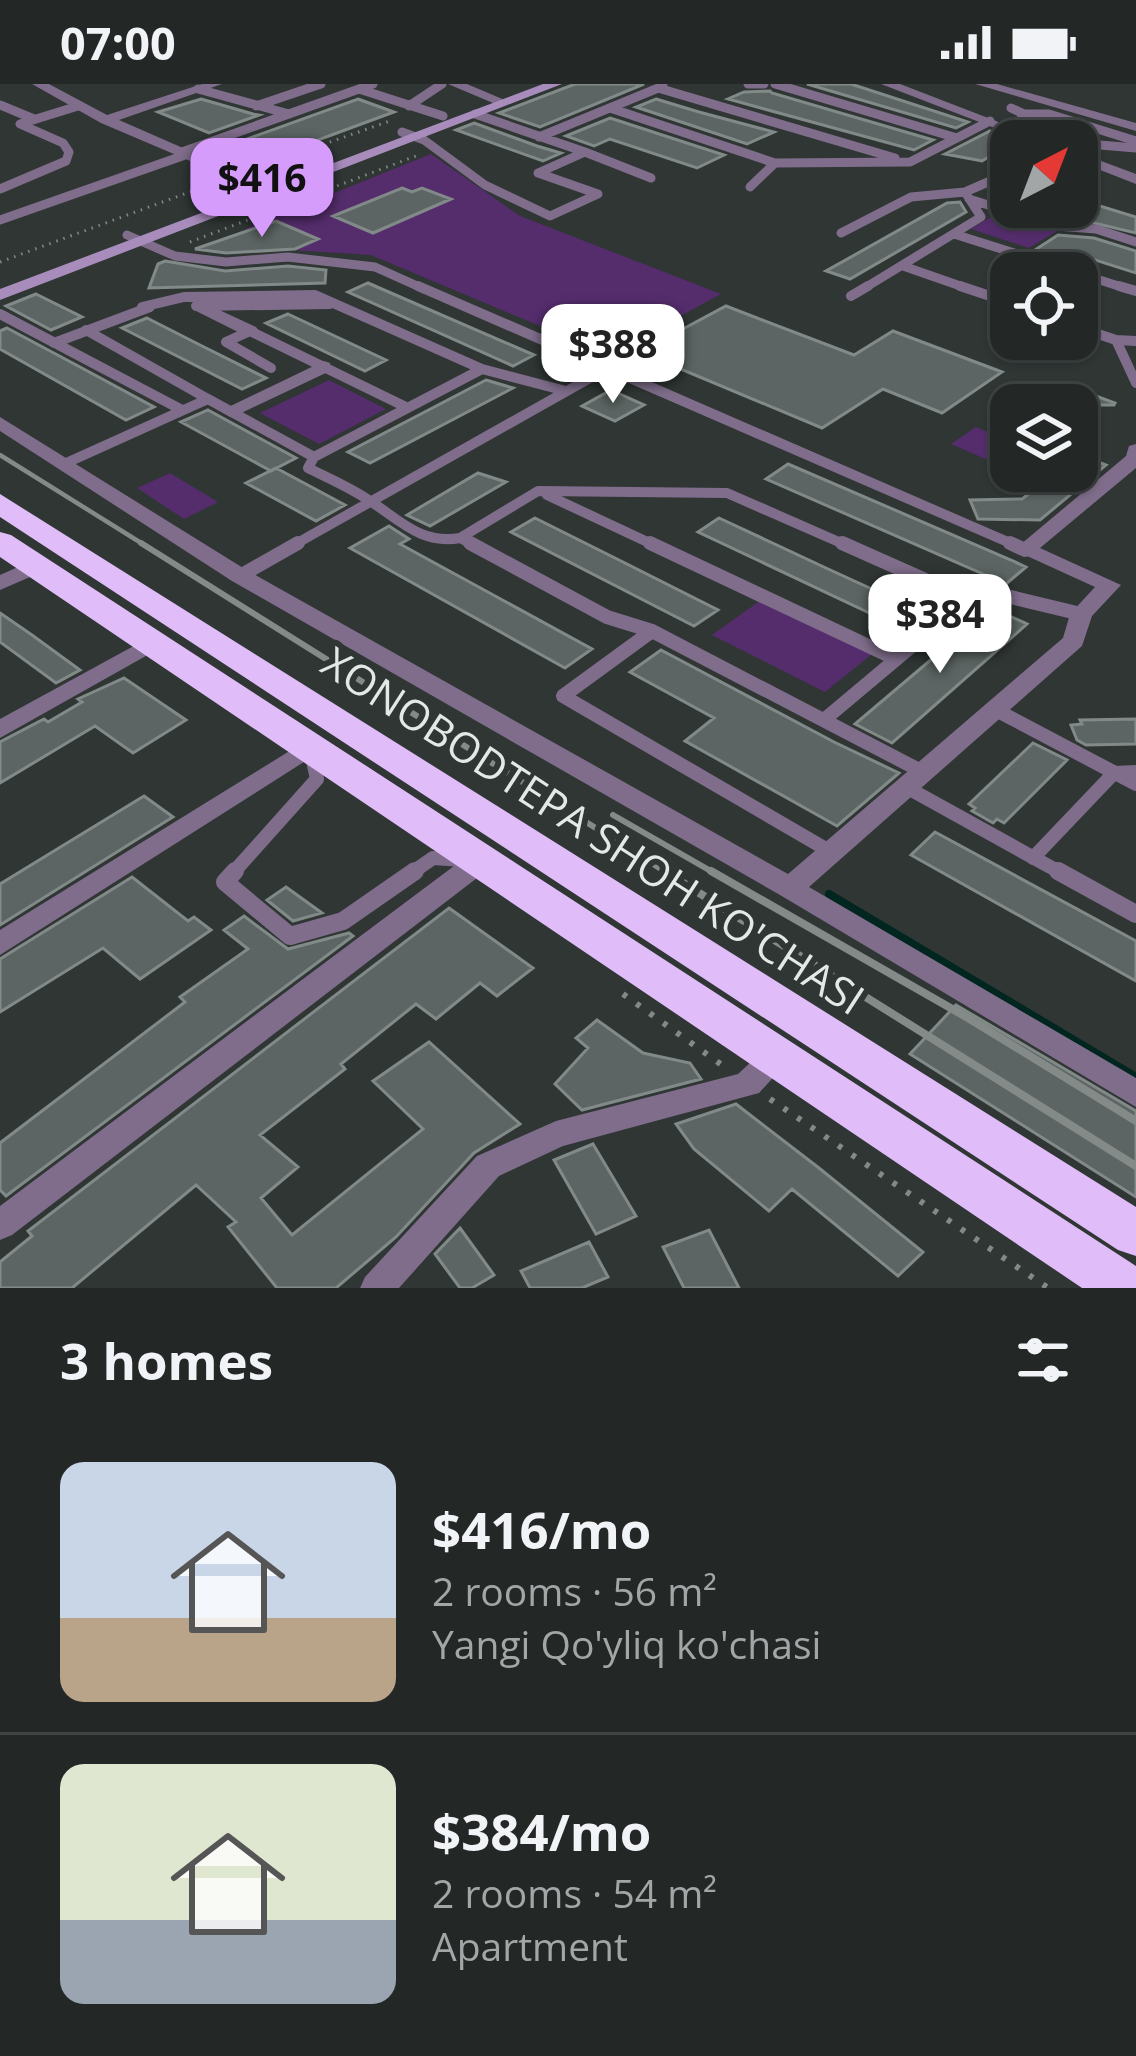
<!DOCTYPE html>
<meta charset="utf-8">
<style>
body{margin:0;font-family:"Open Sans",sans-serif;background:#2b302f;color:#f1f3f6;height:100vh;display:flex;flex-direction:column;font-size:45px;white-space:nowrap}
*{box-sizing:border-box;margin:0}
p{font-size:39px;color:#a3a6a7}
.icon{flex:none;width:66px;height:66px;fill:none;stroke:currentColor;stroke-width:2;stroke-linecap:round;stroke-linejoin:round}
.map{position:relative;height:1204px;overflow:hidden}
.details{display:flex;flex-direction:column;background:#232827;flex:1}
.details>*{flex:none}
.needle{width:78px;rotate:42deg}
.buttons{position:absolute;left:990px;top:36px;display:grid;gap:24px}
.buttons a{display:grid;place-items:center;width:108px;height:108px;border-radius:24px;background:#232827;box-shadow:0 3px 9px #0004,0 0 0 3px #404444;font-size:60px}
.price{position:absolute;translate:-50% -102px;padding:0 27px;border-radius:24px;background:#fff;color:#222;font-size:39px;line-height:78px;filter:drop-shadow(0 3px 6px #0008)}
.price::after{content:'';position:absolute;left:50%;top:72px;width:36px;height:27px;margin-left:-18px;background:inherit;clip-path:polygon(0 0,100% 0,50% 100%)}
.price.on{background:#d59cfb;color:#111}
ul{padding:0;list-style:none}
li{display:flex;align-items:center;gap:36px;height:300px;padding:0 60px}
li+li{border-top:3px solid #404444}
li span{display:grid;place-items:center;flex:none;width:336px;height:240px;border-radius:24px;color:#555}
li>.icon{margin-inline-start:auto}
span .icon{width:144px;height:144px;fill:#fffc;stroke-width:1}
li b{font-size:51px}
h2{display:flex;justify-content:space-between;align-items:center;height:144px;padding:0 60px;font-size:51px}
.status{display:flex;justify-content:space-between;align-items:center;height:84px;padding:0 60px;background:#232827;direction:ltr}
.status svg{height:33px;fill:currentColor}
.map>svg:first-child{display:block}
.green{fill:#552d6d}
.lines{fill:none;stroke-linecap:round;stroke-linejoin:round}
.stream-far1{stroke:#00261f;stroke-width:4.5}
.stream{stroke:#00261f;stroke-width:8}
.building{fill:#5c6563;stroke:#818a88;stroke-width:3}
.path-far1{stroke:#838987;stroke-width:3;stroke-dasharray:1.5 6;stroke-linecap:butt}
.path{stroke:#838987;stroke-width:6;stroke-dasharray:4.5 12;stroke-linecap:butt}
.lane-far3{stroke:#7f6d8b;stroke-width:9}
.lane-far2{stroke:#7f6d8b;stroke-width:10}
.lane-far1{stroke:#7f6d8b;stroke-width:14}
.lane{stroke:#7f6d8b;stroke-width:18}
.street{fill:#7f6d8b;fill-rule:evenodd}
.secondary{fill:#a88cbc;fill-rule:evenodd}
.highway{fill:#e0bdf9;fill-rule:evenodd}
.rail-far2{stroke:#838a88;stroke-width:4.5}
.rail-far1{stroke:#838a88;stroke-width:6}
.rail{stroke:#838a88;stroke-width:8}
.labels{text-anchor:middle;stroke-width:12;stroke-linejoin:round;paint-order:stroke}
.street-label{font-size:42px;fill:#e4e9e7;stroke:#2f3634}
</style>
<div class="status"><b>07:00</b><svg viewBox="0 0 49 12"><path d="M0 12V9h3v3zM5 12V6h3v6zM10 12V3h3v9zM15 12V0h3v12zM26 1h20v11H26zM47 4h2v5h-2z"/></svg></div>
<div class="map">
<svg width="1136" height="1204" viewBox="0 0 1136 1204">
<rect width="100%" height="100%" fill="#2f3634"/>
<path class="green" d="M431,70L520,132L721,210L609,271L371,171L291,166L245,145Z
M998,129L1057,147L1029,164L971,145Z
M329,296L386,325L319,360L260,329Z
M976,343L1011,358V386L951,360Z
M170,389L218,418L184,435L137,404Z
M761,516L872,570L825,608L712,551Z"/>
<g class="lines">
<path class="stream-far1" d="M1000,39L1060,57
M1077,66L1094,75"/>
<path class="stream" d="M829,810L1136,993"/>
</g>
<path class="building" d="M575,0H644L540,43L499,29Z
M807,0H851L968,38L956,44Z
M770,7L772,9L933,56L914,66L728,15L744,8Z
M201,15L253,30L259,31L209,49L158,28Z
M358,15L394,28L283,69L247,55Z
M656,15L699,28L774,48L747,60L636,23Z
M610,34L724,71L697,84L610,55L594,62L566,52Z
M474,39L537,62L561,69L543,77L456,46Z
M990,47L1016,57L982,77L945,70Z
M402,104L412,108L422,104L451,115L373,149L333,132Z
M1077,115L1136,133V149L1077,135Z
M960,118L966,128L850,195L826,187L947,119Z
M276,137L318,155L295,165L226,169L195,165Z
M1058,151L1094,154L1136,167V189L1067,167L1058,173L1035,166Z
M165,177L225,187L288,182L326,186L325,199L149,204L158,180Z
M368,199L534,271L513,282L348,208Z
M36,210L82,233L51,246L6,222Z
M726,222L854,271L893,247L1002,288L942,329L883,305L822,344L640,268Z
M288,230L386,276L365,287L266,239Z
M147,234L202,262L266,294L242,305L122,244Z
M7,244L80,283L154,323L126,336L0,265V247Z
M486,296L513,304L370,379L348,368Z
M1069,302L1115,319L1114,321H1098L1077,336V321H1042Z
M611,306L644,321L615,337L582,322Z
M208,326L296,374L271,387L181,338Z
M1077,370L1106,381L1040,436L978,435L970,416L1022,415L1059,387H1077Z
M788,380L1011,476L1026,483L1006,500L766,395Z
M276,384L345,421L316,437L246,399Z
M478,389L506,398L430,442L407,431Z
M535,434L623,478L718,526L694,542L511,448Z
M719,434L826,484L898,517L878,533L698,448Z
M389,442L409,455L400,460L592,565L565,584L350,464Z
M992,524L1027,540L892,659L855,640Z
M0,529L32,551L80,586L56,599L0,558Z
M661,566L834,658L899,689L837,742L685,657L714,634L630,588Z
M124,594L186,636L133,669L95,642L0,699V658L44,635L48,638L82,618L78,615Z
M1136,635V660L1086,661L1077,656L1071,641L1082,640L1080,636Z
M1033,659L1067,676L1004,739L997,735L993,739L972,727L975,724L969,720Z
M144,712L173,733L0,841V800Z
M935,748L1136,857V897L911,771Z
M132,793L188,837L194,833L211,846L140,895L103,864L0,928V875Z
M286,803L322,829L293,837L267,816Z
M449,824L533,884L497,912L480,899L436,935L416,920L341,980L345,985L260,1051L298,1083L261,1114L292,1151L423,1045L373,997L429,958L520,1040L474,1069L396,1153L336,1204H277L228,1143L236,1138L196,1101L72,1204H0V1178L32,1152L28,1147Z
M244,832L288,865L349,849L353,852L6,1112L0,1106V1059L185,918L180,913L248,865L224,846Z
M956,921L1136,1027V1113L910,970Z
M597,936L643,969L690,979L701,995L582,1026L555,1000L588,964L576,954Z
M736,1020L819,1084L923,1168L898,1192L792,1105L769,1127L694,1065L676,1040Z
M593,1060L636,1132L596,1150L554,1076Z
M460,1144L494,1191L472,1204H460L435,1170Z
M709,1146L739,1204H684L663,1163Z
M589,1158L608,1193L582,1204H530L521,1187Z"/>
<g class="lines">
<path class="path-far1" d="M259,83L390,37
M190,158L421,70
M0,178L214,99"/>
<path class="path" d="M623,910L726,984
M770,1015L1048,1204"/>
<path class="lane-far3" d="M748,0H764
M775,0L957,54
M658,4L895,74
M198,5L289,30
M359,5L443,32
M0,21L34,35
M256,22L321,0
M409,22L442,0
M610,24L775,79L910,78L990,37
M1011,24L1088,60L1136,64
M475,30L585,68L538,89
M1021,30H1049L1136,57
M402,48L424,56L485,101L550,132L598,110
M539,53L663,2
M182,68L373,0
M585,68L651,94
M538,89L598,110
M750,103L775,79
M0,105L66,77L69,68L63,59L20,40L78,22
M969,115L1056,142L1096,145L1136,158
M0,136L188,70
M841,149L911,113L965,108
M954,150L1128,205
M127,151L175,172L226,178L288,173L375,183L424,205
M903,182L969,205
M863,205L981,133L965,108L1011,88"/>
<path class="lane-far2" d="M418,202L1017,462
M960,202L1011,219
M1119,202L1136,207
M851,212L868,202
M196,222L330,220
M142,223L184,213L315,211L482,285L566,307
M0,230L182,326
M1077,243L1116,256L1136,257
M86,246L208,315
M1116,256L1136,299
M54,259L150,223
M271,284L226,258L250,247L408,324
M314,373L482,285
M64,380L208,315L314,373L308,384C328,394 349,403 367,415C399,435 420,461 460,454
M547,411L656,462
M292,462L606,285
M476,462L460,454L538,407L727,409L848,462"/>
<path class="lane-far1" d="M470,459L607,533L652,547L923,688
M650,459L896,575
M842,459L968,515
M1010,459L1025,466
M240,492L298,459
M652,547L563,612L831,768
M996,626L1136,700
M825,635L968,515L998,510L1081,530
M906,703L1063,790
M1033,774L1114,689L1136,688
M232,790L317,695L311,668
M410,790L433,774L463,776"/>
<path class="lane" d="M235,787L225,798L290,852L343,837L415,787
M1058,787L1136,830"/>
<path class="street" d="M32,0H49L107,31L202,0H222L119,36L281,107L268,110L101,39Z
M448,0H467L512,19L500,22Z
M881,0H900L1048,57H1028Z
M975,0H997L1136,39V47Z
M1077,68L1136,90V100L1077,77Z
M200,217L256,243L259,247L250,252L244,251L194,226V218Z
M324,277L330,279V287L237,331L230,333L220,327Z
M0,333L248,487L788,790L1063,554L1070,530L1095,503L1014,466L1126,372L1129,362L1136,360V384L1040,464L1121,501L1092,532L1082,562L809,803L1136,994V1023L780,811L232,497L0,347Z
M36,475L47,482L44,487L0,506V491Z
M152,552L160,554L164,559L160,564L0,654V635Z
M309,655L318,657L322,663L318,669L0,871V846Z
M480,767L490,770L494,777L490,784L12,1151L0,1156V1122L470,770Z
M777,961L788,964L792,973L759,1009L563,1062L499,1092L399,1204H360L365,1193L477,1072L556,1037L738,990L766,964Z"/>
<path class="secondary" d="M543,0H562L0,216V205Z"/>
<path class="highway" d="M0,410L1136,1123V1172L1118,1166L0,433Z
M0,448L11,451L1136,1182V1204H1082L0,473Z"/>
<path class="rail-far2" d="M0,371L146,462"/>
<path class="rail-far1" d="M141,459L669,790
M613,731L716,790"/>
<path class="rail" d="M664,787L1136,1082
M711,787L968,934L1136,1037"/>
</g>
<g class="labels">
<g class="street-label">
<text transform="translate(593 747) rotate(33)" y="15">XONOBODTEPA SHOH KO'CHASI</text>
</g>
</g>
</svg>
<div class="buttons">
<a><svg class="needle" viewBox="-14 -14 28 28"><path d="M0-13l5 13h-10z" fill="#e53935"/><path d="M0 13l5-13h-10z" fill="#a3a6a7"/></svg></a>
<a><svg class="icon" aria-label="locate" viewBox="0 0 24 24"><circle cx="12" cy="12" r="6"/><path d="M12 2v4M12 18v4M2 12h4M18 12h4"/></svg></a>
<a><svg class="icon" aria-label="layers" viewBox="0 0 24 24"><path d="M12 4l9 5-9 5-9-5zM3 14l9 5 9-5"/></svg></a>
</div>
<b class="price on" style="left:262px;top:156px">$416</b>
<b class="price" style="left:613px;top:322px">$388</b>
<b class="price" style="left:940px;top:592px">$384</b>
</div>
<section class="details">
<h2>3 homes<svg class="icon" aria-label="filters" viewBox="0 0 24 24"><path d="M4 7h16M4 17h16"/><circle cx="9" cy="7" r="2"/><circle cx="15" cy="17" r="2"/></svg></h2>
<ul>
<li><span style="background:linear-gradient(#c9d6e8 65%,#b9a48a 0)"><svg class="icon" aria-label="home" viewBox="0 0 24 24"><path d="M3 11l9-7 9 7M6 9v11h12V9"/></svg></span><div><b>$416/mo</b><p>2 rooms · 56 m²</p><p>Yangi Qo'yliq ko'chasi</p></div></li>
<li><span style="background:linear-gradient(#dfe7d0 65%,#9aa5b1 0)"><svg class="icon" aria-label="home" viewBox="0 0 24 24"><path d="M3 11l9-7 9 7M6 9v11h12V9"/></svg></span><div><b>$384/mo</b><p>2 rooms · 54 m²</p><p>Apartment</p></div></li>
</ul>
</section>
